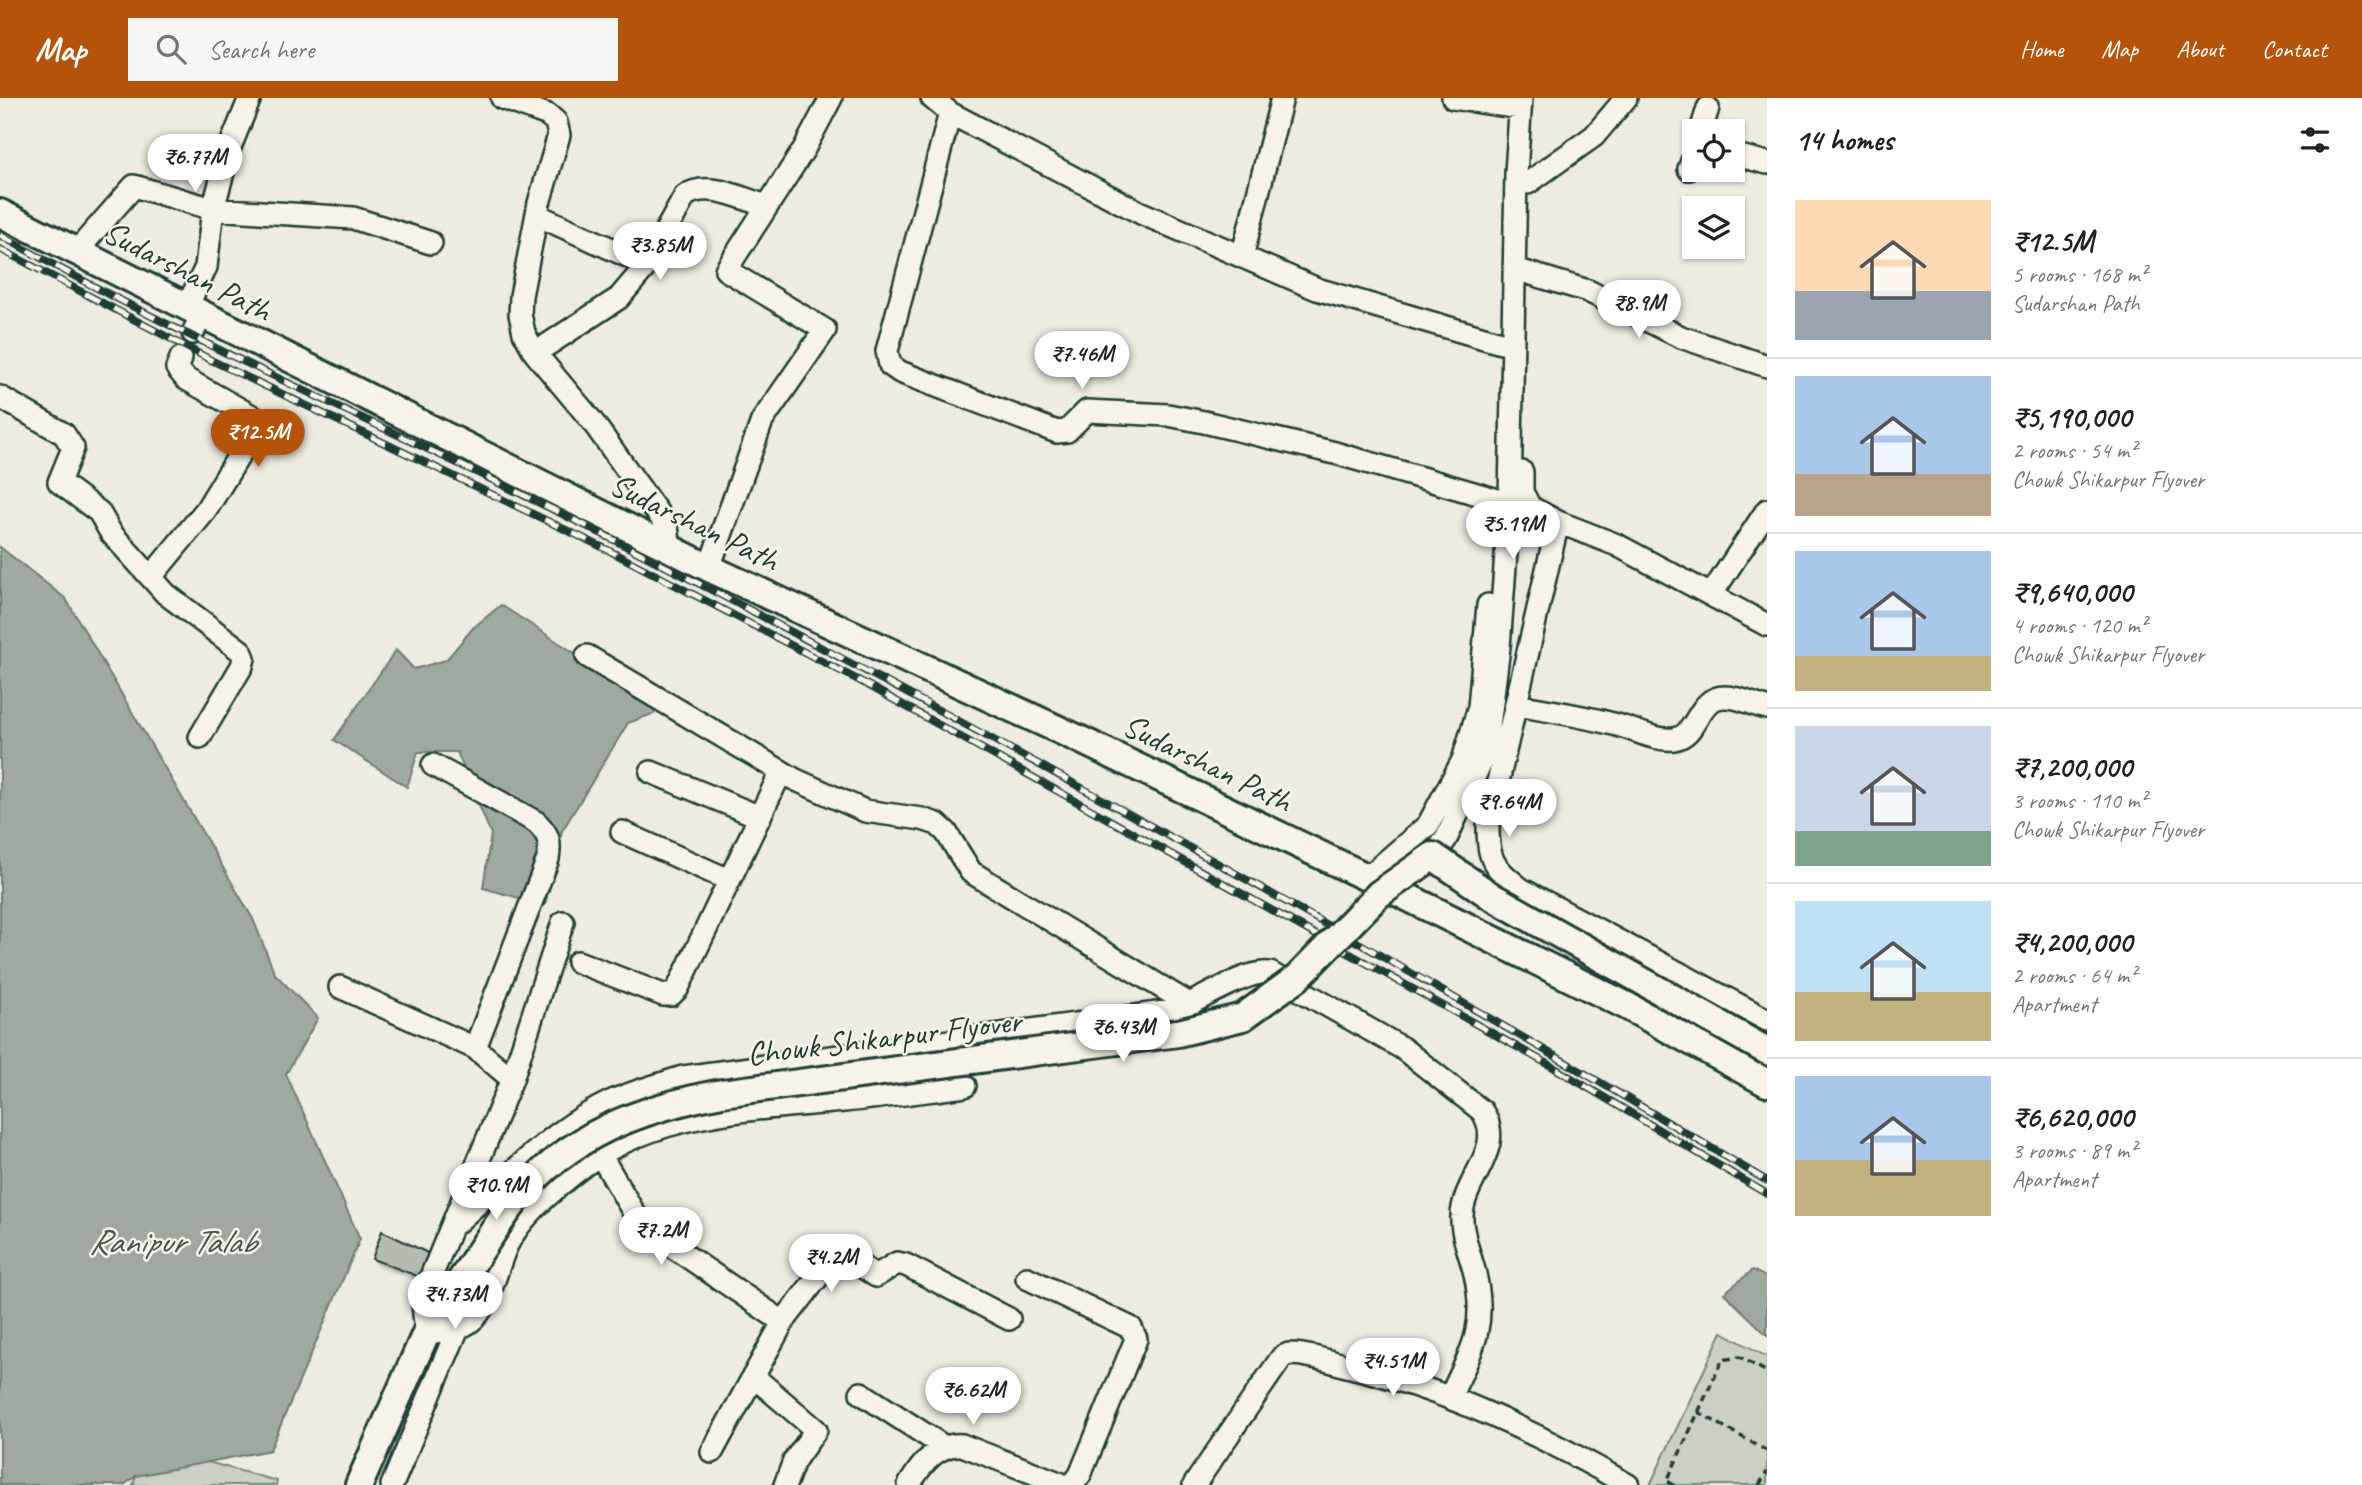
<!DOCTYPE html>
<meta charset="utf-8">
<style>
body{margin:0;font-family:Caveat,sans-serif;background:#f6f6f6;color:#202124;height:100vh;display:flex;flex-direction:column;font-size:26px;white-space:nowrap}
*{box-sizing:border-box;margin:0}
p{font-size:23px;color:#757577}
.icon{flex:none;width:38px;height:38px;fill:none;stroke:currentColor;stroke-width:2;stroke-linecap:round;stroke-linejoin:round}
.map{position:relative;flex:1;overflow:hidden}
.side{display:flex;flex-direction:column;background:#fff;width:595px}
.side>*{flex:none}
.tools{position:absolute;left:1682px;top:21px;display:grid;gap:14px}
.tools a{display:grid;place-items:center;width:63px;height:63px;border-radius:0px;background:#fff;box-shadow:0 2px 5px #0004;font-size:35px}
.price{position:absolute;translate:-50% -60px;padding:0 16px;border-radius:24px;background:#fff;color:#222;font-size:23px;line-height:46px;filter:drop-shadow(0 2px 4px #0008)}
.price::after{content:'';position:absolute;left:50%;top:42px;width:21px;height:16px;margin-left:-10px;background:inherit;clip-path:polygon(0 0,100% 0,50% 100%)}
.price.current{background:#b45309;color:#fff}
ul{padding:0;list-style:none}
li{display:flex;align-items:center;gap:21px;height:175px;padding:0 28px}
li+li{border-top:2px solid #e0e0e0}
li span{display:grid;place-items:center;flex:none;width:196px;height:140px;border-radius:0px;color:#555}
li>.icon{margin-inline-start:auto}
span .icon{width:84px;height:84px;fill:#fffc;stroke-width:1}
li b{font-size:30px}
h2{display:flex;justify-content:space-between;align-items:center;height:84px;padding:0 28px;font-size:30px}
header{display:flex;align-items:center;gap:42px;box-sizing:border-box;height:98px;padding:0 35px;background:#b45309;color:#fff}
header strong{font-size:33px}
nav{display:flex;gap:38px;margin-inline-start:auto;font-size:24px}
.search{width:490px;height:63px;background:#f6f6f6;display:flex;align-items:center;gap:18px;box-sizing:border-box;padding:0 24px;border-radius:0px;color:#757577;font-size:26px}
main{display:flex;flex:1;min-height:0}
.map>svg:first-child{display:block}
.green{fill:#cccfc4;stroke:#76867c;stroke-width:2}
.water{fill:#9fa99f;stroke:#6c7e74;stroke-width:2}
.building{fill:#b5bbb0;stroke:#1f3d34;stroke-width:2;filter:url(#shadow)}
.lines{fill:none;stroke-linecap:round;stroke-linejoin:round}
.minor-casing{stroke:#1f3d34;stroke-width:26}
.major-casing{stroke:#1f3d34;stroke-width:32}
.path{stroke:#1f3d34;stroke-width:3.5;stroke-dasharray:7 5;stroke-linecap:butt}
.minor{stroke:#f7f3e8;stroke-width:21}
.major{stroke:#f7f3e8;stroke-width:26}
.rail-casing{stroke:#1f3d34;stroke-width:8}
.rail{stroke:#f7f3e8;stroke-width:5;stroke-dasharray:16;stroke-linecap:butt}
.major-bridge-casing{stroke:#1f3d34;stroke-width:32;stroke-linecap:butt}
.major-bridge{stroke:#f7f3e8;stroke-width:26}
.labels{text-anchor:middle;stroke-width:5;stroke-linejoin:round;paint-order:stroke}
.street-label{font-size:33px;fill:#1f3d34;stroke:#f7f3e8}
.water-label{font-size:35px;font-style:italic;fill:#3f584f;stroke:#f7f3e8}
</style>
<header>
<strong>Map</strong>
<div class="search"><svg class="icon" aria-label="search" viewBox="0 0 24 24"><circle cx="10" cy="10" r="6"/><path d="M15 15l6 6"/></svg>Search here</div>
<nav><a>Home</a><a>Map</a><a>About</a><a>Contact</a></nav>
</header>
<main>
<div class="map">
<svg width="1767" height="1387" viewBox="0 0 1767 1387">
<defs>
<filter id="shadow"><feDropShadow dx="4.5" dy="4.5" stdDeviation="2" flood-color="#0004"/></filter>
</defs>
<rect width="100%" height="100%" fill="#eeece1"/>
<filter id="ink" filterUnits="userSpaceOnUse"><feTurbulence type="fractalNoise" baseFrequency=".0143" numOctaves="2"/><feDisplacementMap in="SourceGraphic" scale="14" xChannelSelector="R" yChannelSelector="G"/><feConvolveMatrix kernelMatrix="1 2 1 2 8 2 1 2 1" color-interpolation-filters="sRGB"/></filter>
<g filter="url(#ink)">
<path class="green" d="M1722,1234L1767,1259V1387H1650Z
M146,1347L277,1383L276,1387H133Z"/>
<path class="water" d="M0,449L66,501L253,821L275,876L318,920L286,976L360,1141L270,1352L136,1378L124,1387H0Z
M501,507L653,606L655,615L628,625L562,733L545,807L483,790L491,736L457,654H418L407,689L334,642L396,552L414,571L446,562L473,530Z
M1753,1172L1767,1180V1237L1724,1195Z"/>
<path class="building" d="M382,1133L434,1158L425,1181L372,1161Z"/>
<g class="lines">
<g class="minor-casing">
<path id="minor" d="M502,0L548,17L556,24L559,37L539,105L521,198L520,216L524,235L535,255L592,323L667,428L670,451
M932,0L950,15L1141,115L1317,191L1501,245
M1453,0L1520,10
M950,15L887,253L890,267L900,274L1057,334L1067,333L1087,313L1168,317L1204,324L1335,355L1498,402
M1701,33L1708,10
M1732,56L1767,65
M1689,71L1694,58
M1528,85L1594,38L1626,0
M537,117L647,167
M76,154L134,88L213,111L353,120L431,145
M1242,159L1282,0
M1525,174L1588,193L1681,239L1767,268
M186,211L206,169L213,111L230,49L250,0
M193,235L201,218
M535,255L619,200L647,167L685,98C707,82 742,101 767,108
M0,299L64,336L73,350L59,384L99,414L111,435L166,496L241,553L244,560L242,568L200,639
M1522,374V394L1530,409L1558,424L1617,447L1767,527
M1558,424L1488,727C1488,763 1493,769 1521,791L1767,922
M709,470L762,323L825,232L726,172L804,51L831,0
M151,479L206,412L257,328L252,318L186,281L177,270L181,260
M1711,497L1767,412
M587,558L794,681L865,713L922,721L937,726L946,734L971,774L1191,907
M1517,607C1550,613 1585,618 1617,627C1636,632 1655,643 1674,641C1699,638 1696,598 1726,599C1740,599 1753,607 1767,610
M433,667L536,724C549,736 551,744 548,761L475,950
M651,674L760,719
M622,734L729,782
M1433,758L1446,741L1486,653L1499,549L1510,402L1516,75L1521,0
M1367,780L1428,727L1463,662L1479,609L1488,507
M563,824L512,981L430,1181L423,1206L426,1235C440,1233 459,1233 471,1223C491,1207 496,1169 507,1147C520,1120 549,1096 572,1077C648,1013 750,1012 844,1003C884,999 925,993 965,988
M578,864L663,897H671L678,890L781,674
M340,889L475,950L512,981
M600,1056L641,1127L783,1224
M455,1126C505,1082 555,1028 617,1001C638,992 661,986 683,979L1172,913C1198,905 1246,871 1270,875L1402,950L1482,1013C1507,1050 1463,1081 1462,1118C1461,1136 1471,1159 1475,1176C1487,1229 1472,1252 1450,1299
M1027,1180L1131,1230L1136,1241L1080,1377L1072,1387
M753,1278L816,1332L794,1363L785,1387
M861,1295L943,1348
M712,1354L783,1224L834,1158L845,1157L876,1178L897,1165L906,1167L1009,1221
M392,1387L458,1230
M909,1387C921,1367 937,1345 962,1347L1064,1387
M1194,1387L1282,1259L1289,1256C1308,1256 1329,1263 1347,1268C1446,1291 1540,1336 1628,1387"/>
</g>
<g class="major-casing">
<path id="major" d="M0,115L709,470L1081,642L1387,789L1627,908L1767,985
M359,1387L426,1235L446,1205"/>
</g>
<path class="path" d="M1698,1314L1767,1353
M1674,1387L1667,1383L1722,1262L1740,1259L1767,1274
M1759,1387L1767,1374"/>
<use href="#minor" class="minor"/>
<use href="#major" class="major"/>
<g class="rail-casing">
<path id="rail" d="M0,137C198,250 410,338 614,442C1005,641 1389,858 1767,1083
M0,151L213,263L606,451L862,584L1553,969L1767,1096"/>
</g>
<use href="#rail" class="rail"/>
<g class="major-bridge-casing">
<path id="major-bridge" d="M446,1205C469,1171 491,1134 516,1102C568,1036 642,1010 722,995L1178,935L1243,919L1297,880L1379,796L1433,758L1491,798L1767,953"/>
</g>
<use href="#major-bridge" class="major-bridge"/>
</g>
</g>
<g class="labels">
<g class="street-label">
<text transform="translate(188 172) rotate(27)" y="12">Sudarshan Path</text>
<text transform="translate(695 423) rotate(26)" y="12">Sudarshan Path</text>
<text transform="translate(1208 664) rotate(26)" y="12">Sudarshan Path</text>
<text transform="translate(884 938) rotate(-7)" y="12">Chowk Shikarpur Flyover</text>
</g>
<g class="water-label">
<text x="172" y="1155">Ranipur Talab</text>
</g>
</g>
</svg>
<div class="tools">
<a><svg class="icon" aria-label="locate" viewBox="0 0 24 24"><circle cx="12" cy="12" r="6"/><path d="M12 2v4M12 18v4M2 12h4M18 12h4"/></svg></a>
<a><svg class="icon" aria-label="layers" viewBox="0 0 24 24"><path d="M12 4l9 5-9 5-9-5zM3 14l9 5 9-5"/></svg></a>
</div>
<b class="price" style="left:195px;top:96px">₹6.77M</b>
<b class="price" style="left:660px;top:184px">₹3.85M</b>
<b class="price" style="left:1639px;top:242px">₹8.9M</b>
<b class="price" style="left:1082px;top:293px">₹7.46M</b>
<b class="price current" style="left:258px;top:371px">₹12.5M</b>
<b class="price" style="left:1513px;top:463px">₹5.19M</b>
<b class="price" style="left:1509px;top:741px">₹9.64M</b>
<b class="price" style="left:1123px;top:966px">₹6.43M</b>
<b class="price" style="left:496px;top:1124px">₹10.9M</b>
<b class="price" style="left:661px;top:1169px">₹7.2M</b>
<b class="price" style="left:831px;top:1196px">₹4.2M</b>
<b class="price" style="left:455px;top:1233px">₹4.73M</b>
<b class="price" style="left:1393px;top:1300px">₹4.51M</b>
<b class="price" style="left:973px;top:1329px">₹6.62M</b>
</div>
<section class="side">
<h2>14 homes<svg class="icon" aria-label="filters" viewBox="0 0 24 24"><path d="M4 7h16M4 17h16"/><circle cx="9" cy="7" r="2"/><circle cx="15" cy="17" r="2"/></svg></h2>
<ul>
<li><span style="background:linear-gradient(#ffd9b3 65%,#9aa5b1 0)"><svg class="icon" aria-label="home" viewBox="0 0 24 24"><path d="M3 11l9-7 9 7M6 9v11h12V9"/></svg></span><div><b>₹12.5M</b><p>5 rooms · 168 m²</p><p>Sudarshan Path</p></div></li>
<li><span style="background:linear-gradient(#a9c7e8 70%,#b9a48a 0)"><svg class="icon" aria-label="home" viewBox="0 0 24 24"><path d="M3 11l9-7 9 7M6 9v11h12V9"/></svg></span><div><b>₹5,190,000</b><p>2 rooms · 54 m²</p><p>Chowk Shikarpur Flyover</p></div></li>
<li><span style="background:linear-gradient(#a9c7e8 75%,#c2b280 0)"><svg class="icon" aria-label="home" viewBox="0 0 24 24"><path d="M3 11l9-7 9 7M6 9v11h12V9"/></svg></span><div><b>₹9,640,000</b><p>4 rooms · 120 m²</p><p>Chowk Shikarpur Flyover</p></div></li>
<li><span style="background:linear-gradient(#c9d6e8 75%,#7fa58c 0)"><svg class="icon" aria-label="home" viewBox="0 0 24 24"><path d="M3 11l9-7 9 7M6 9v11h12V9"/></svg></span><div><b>₹7,200,000</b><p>3 rooms · 110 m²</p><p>Chowk Shikarpur Flyover</p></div></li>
<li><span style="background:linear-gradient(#bfe0f5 65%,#c2b280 0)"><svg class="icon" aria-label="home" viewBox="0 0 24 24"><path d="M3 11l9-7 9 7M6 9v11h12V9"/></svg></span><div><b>₹4,200,000</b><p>2 rooms · 64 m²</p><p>Apartment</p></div></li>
<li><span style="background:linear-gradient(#a9c7e8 60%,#c2b280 0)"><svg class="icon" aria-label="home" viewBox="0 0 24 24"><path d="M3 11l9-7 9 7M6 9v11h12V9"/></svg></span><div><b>₹6,620,000</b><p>3 rooms · 89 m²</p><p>Apartment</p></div></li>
</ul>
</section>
</main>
